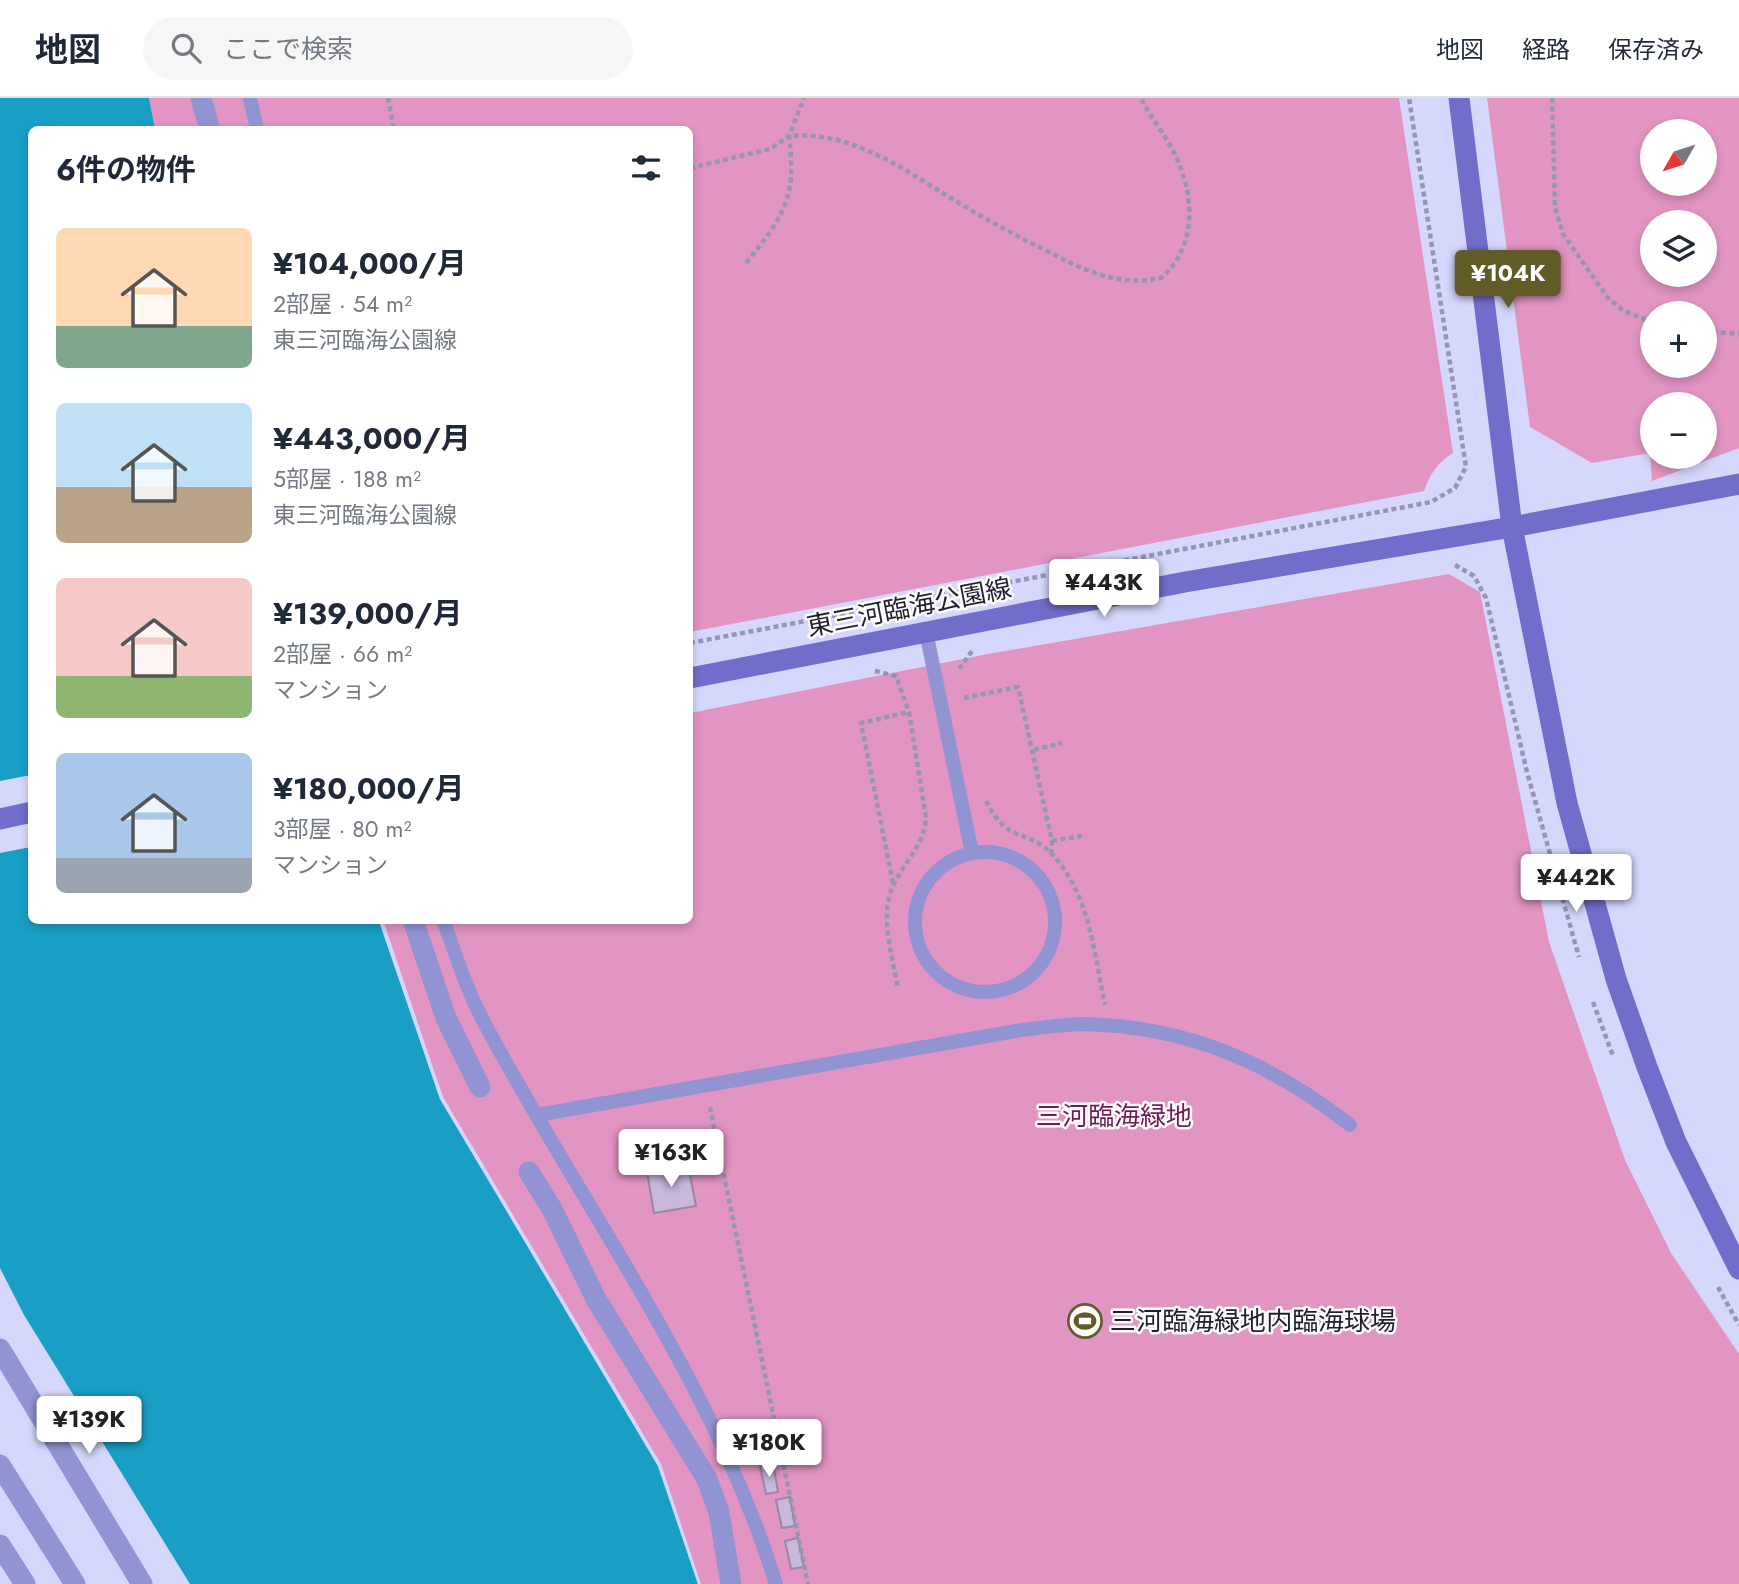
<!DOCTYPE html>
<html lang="ja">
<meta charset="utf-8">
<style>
body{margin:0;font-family:Jost,"Noto Sans JP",sans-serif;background:#f6f6f7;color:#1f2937;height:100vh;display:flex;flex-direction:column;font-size:26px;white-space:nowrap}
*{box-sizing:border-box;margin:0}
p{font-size:23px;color:#747a83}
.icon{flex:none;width:38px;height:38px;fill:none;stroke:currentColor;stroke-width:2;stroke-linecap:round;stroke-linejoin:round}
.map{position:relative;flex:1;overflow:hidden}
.panel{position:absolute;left:28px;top:28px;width:665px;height:798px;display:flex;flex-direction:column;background:#fff;border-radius:10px;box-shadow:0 4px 10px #0003}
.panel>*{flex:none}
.needle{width:46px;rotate:231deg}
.controls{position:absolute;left:1640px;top:21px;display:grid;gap:14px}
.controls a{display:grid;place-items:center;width:77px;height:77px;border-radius:50%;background:#fff;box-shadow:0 4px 10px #0003;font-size:35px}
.price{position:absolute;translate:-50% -60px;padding:0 16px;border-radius:7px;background:#fff;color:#222;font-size:23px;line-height:46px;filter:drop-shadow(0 2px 4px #0008)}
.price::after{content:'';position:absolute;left:50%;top:42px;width:21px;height:16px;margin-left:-10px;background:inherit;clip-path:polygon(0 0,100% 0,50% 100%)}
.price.on{background:#615b28;color:#fff}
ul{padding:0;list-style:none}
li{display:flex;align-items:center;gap:21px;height:175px;padding:0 28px}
li span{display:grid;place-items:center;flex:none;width:196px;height:140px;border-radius:10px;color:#555}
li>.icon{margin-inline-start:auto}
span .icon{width:84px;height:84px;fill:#fffc;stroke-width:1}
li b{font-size:30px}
h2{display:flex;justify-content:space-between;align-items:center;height:84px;padding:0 28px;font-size:30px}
header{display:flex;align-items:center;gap:42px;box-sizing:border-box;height:98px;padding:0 35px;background:#fff;border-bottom:2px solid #e0e1e3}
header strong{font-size:33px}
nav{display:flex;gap:38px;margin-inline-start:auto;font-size:24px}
.search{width:490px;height:63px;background:#f6f6f7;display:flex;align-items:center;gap:18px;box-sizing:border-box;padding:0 24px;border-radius:38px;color:#747a83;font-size:26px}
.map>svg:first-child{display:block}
.green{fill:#e294c2;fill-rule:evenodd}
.water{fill:#199fc5}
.pier{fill:#d5d7fd}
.building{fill:#c7b8dc;stroke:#9688aa;stroke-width:2}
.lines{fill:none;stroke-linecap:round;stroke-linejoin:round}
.path{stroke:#9596b3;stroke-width:4.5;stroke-dasharray:5 3.5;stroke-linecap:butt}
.lane{stroke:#9293d2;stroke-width:14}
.street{stroke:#9293d2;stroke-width:21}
.secondary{stroke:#716dca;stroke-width:21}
.labels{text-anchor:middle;stroke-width:5;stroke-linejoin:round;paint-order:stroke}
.street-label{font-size:26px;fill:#1f1f2d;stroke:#fcfcfc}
.park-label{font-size:26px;fill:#751a59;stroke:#fcfcfc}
.poi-label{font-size:26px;fill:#1f1f2d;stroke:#fcfcfc;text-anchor:start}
</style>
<header>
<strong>地図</strong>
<div class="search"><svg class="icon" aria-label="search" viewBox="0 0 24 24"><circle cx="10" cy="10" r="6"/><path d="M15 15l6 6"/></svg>ここで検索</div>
<nav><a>地図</a><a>経路</a><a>保存済み</a></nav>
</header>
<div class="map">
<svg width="1739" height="1486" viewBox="0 0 1739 1486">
<rect width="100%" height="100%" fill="#d5d7fd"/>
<path class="green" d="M149,0H1399L1453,355C1437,365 1430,376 1424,393L690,534V32L155,31Z
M1487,0H1739V350L1652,383L1650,355L1592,365L1530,329ZM1704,33V86H1652V33ZM1704,124V177H1652V124ZM1652,215H1704V268H1652ZM1704,306V359H1652V306Z
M1449,476L1480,494L1549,844L1625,1062L1671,1155L1739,1256V1486H698L658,1368L440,1001L379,823L690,822V615L988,556Z"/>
<path class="water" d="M0,0H149L155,31L32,32V822L379,823L440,1001L658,1368L698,1486H190L24,1217L0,1170Z"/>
<path class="pier" d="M31,677V749L0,755V683Z
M383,822L443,999L661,1366L701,1486H698L658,1368L440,1001L379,823Z"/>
<path class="building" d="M688,1067L696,1108L654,1115L647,1074Z
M773,1365L778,1394L766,1396L760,1368Z
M790,1399L795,1428L782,1430L776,1402Z
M798,1440L804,1469L791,1471L785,1443Z"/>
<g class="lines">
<path class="path" d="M388,0L394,32
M1552,0L1555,109L1563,136L1608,200L1624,213L1652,224
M690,70L770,51L789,38L804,0
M746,165C784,118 797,100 789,38C853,32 907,74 959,105C989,123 1018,139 1049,154C1085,173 1119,189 1161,180C1196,150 1195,101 1177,61C1168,40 1151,21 1141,0
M1704,233L1739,236
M1455,467L1474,478L1486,500L1527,674L1579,859
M690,545L1431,404L1455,390L1466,369L1409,0
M959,571L972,553
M875,573L896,578L909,614L926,720C924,748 904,764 893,788C879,818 893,860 898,891
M964,600L1018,589L1052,743L1051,755
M1034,652L1062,645
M986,703C1008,747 1027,730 1052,756C1090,797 1094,855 1105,907
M1052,743L1086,737
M893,785L861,625L909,614
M1593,904L1613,958
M710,1009L808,1486
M1718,1189L1739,1227"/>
<path class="lane" d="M250,0L257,32
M926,534L972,755
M915 824a70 70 0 1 1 140 0a70 70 0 1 1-140 0Z
M443,822C456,856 467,894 485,926C584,1112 713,1282 776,1486
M537,1017L1021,932C1042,930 1064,926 1085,926C1189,929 1269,964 1350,1027"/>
<path class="street" d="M201,0L210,32
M413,822L446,920L480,989
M529,1074L552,1111L596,1201L707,1381L719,1414L731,1486
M0,1251L142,1486
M0,1367L75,1486
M0,1447L25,1486"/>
<path class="secondary" d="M1459,0L1512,429L1567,705L1616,881L1647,969L1676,1044L1739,1171
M690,580L1185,484L1512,429L1739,386
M0,721L32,714"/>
</g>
<defs>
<g id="stadium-ring" transform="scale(1.75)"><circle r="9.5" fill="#fcfcfc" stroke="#615b28" stroke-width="1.5"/><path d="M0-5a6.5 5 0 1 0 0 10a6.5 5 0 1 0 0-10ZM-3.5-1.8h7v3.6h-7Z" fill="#615b28"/></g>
</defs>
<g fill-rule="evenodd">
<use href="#stadium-ring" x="1085" y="1223"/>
</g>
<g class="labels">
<g class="street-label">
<text transform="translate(909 509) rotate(-11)" y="9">東三河臨海公園線</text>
</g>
<g class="park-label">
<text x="1114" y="1027">三河臨海緑地</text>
</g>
<g class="poi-label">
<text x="1110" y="1232">三河臨海緑地内臨海球場</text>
</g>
</g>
</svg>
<div class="controls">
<a><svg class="needle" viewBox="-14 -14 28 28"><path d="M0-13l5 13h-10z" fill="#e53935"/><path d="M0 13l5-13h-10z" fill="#747a83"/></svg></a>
<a><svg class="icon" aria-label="layers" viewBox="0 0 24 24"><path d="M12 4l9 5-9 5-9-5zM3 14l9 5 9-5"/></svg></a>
<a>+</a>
<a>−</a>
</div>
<b class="price on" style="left:1508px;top:212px">¥104K</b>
<b class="price" style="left:1104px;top:521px">¥443K</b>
<b class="price" style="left:1576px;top:816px">¥442K</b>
<b class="price" style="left:671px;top:1091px">¥163K</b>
<b class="price" style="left:89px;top:1358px">¥139K</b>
<b class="price" style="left:769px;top:1381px">¥180K</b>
<section class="panel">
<h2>6件の物件<svg class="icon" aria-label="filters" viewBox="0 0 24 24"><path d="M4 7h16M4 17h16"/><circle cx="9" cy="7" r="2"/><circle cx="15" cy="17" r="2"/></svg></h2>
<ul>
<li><span style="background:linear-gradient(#ffd9b3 70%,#7fa58c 0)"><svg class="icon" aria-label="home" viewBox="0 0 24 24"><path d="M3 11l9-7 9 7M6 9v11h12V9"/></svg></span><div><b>¥104,000/月</b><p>2部屋 · 54 m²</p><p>東三河臨海公園線</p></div></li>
<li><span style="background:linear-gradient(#bfe0f5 60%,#b9a48a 0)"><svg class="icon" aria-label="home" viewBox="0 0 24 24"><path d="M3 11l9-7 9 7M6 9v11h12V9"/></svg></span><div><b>¥443,000/月</b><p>5部屋 · 188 m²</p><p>東三河臨海公園線</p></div></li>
<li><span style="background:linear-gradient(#f6c9c9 70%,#8fb573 0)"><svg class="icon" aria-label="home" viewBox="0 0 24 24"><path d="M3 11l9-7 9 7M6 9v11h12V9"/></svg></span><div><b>¥139,000/月</b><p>2部屋 · 66 m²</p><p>マンション</p></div></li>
<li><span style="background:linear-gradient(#a9c7e8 75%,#9aa5b1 0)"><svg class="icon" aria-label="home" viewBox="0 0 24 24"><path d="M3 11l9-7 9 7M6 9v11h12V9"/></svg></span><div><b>¥180,000/月</b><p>3部屋 · 80 m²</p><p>マンション</p></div></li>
</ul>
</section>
</div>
